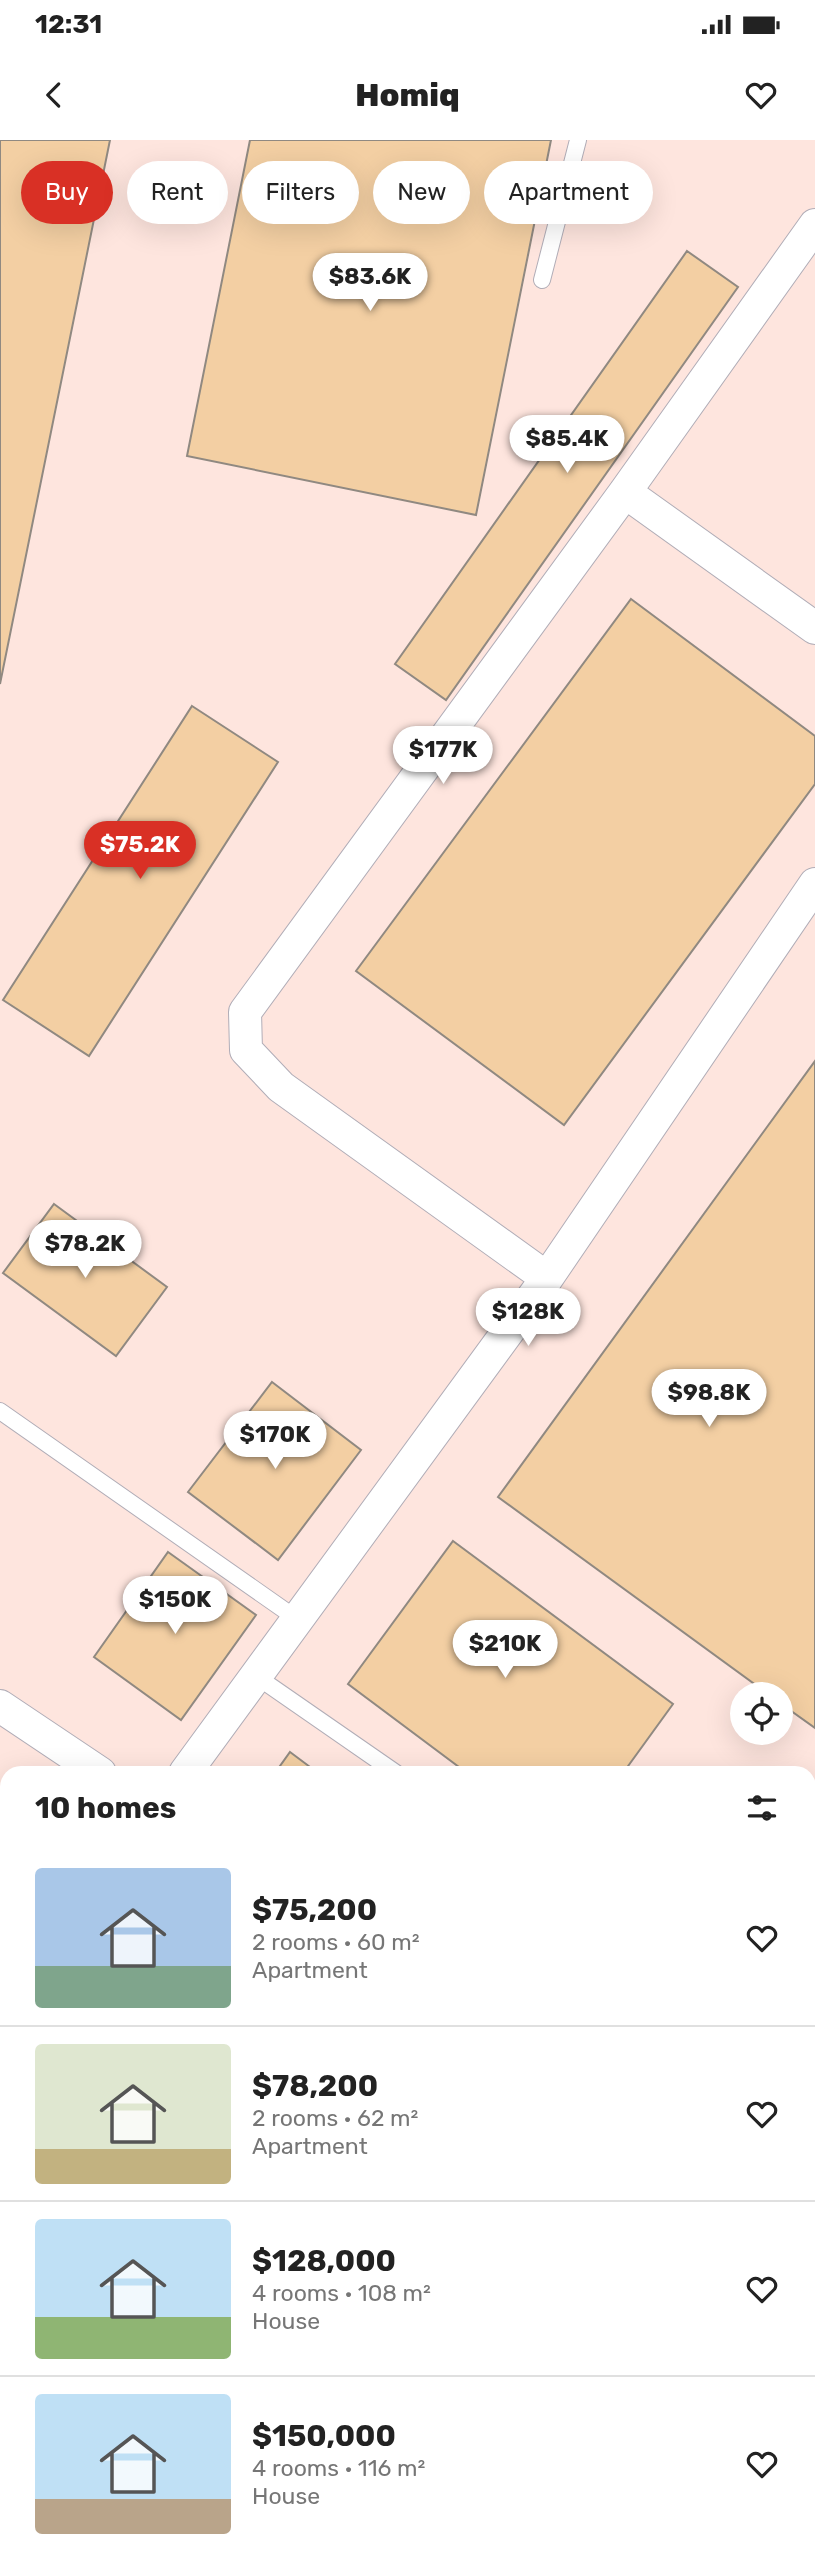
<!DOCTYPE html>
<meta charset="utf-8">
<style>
body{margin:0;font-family:Rubik,sans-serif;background:#f2f2f2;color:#222;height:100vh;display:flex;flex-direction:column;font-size:26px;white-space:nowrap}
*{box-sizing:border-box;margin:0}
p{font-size:23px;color:#767676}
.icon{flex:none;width:38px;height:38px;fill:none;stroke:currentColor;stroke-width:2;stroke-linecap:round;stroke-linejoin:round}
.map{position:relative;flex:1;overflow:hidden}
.side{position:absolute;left:0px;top:1626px;width:816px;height:800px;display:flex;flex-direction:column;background:#fff;border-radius:21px 21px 0 0;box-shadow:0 7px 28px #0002}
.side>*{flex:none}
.guide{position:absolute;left:21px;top:21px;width:774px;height:63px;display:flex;gap:14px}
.buttons{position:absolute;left:730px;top:1542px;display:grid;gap:14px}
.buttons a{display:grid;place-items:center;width:63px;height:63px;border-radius:50%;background:#fff;box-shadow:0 7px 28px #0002;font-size:35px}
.price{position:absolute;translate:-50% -60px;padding:0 16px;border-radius:24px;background:#fff;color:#222;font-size:23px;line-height:46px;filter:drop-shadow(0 2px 4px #0008)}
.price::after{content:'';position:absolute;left:50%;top:42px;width:21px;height:16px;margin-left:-10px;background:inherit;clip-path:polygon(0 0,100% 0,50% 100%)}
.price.current{background:#d93025;color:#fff}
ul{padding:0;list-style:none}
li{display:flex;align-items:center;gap:21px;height:175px;padding:0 35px}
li+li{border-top:2px solid #e0e0e0}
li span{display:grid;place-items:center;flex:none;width:196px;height:140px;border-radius:7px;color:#555}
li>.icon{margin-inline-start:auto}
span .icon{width:84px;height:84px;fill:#fffc;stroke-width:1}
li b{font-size:30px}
h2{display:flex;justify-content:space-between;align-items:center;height:84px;padding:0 35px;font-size:30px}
.chip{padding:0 24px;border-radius:32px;background:#fff;box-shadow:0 7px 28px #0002;font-size:24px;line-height:63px}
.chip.current{background:#d93025;color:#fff}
.status{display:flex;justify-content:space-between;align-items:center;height:49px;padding:0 35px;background:#fff;direction:ltr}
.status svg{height:19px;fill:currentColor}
header{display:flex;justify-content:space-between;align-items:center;height:91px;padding:0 35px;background:#fff;font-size:32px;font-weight:800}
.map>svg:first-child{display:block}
.industrial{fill:#fee5de;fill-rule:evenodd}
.building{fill:#f3cfa3;stroke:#908981;stroke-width:2}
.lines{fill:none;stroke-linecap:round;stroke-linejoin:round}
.service-casing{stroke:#b1adb7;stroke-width:18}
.minor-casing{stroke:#b1adb7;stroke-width:34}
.service{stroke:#fff;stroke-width:16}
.minor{stroke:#fff;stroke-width:32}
</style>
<div class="status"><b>12:31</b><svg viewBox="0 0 49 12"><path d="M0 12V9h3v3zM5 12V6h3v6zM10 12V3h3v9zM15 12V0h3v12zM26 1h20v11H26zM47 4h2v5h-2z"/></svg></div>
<header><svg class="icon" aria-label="back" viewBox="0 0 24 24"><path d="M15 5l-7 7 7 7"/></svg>Homiq<svg class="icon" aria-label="heart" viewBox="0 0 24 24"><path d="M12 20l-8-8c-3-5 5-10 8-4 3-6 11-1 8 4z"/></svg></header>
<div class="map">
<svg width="815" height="2424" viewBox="0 0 815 2424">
<rect width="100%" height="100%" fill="#f7f3fe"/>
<path class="industrial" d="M0,0H815V2424H0ZM742,1554H780V1592H742ZM7,1633H808V2418H7Z"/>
<path class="building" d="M0,0H110L0,544Z
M250,0H551L476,375L187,316Z
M687,111L738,147L446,560L395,524Z
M631,459L815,596V644L564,985L356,831Z
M192,566L278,622L89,916L3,860Z
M815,921V1588L780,1563V1554H768L498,1357Z
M54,1064L167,1147L116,1216L3,1133Z
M272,1242L361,1310L278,1420L188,1352Z
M453,1401L673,1564L623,1633H467L348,1544Z
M168,1412L256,1475L181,1580L94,1517Z
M290,1612L318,1633H275Z
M808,1943L815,1948V2045L808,2041Z
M808,2259L815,2260V2277L808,2304Z
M815,2331V2424H798L799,2418H808V2366Z
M0,2368L7,2370V2418H144L143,2424H0Z"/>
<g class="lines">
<g class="service-casing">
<path id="service" d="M542,140L578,0
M0,1271L297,1479
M256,1536L396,1633
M808,1888L815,1892
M155,2424L156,2418
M691,2424L692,2418"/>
</g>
<g class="minor-casing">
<path id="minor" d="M625,352L815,488
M547,1138L281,947L246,910L245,872L625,352L815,85
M0,1566L100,1633
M185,1633L547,1138L815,744
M808,2124L815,2128"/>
</g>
<use href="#service" class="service"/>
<use href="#minor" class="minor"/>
</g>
</svg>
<div class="buttons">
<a><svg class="icon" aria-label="locate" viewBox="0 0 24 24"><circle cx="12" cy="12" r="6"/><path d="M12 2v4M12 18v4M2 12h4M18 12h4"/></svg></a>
</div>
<b class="price" style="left:370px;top:173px">$83.6K</b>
<b class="price" style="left:567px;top:335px">$85.4K</b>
<b class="price" style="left:443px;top:646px">$177K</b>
<b class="price current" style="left:140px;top:741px">$75.2K</b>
<b class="price" style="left:85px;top:1140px">$78.2K</b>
<b class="price" style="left:528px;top:1208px">$128K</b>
<b class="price" style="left:709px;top:1289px">$98.8K</b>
<b class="price" style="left:275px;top:1331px">$170K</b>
<b class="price" style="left:175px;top:1496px">$150K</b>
<b class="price" style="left:505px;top:1540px">$210K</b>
<div class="guide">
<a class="chip current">Buy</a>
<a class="chip">Rent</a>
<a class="chip">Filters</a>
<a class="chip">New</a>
<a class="chip">Apartment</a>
</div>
<section class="side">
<h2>10 homes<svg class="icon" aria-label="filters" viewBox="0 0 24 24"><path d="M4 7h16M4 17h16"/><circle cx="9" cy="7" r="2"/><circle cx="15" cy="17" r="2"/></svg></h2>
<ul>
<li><span style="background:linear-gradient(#a9c7e8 70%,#7fa58c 0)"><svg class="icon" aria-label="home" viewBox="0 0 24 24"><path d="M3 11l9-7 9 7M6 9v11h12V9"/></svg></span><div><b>$75,200</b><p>2 rooms · 60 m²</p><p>Apartment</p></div><svg class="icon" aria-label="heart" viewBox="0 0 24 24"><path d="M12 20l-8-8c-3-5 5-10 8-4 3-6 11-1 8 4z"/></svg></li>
<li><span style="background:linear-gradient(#dfe7d0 75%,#c2b280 0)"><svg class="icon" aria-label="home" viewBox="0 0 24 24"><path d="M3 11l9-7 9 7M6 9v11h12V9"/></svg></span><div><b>$78,200</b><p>2 rooms · 62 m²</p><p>Apartment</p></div><svg class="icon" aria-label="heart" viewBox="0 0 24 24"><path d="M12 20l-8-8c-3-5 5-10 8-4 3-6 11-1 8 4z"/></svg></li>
<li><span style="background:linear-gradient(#bfe0f5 70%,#8fb573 0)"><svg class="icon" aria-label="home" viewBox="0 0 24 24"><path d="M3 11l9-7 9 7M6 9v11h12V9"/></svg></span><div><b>$128,000</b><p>4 rooms · 108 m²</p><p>House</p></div><svg class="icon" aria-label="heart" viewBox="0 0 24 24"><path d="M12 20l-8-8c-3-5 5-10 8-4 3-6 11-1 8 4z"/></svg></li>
<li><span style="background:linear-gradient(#bfe0f5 75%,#b9a48a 0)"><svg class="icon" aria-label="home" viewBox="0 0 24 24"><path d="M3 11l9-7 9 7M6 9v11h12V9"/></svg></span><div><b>$150,000</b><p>4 rooms · 116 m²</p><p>House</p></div><svg class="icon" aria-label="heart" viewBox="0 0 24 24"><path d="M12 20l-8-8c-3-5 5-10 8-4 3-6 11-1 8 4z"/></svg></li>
</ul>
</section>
</div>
